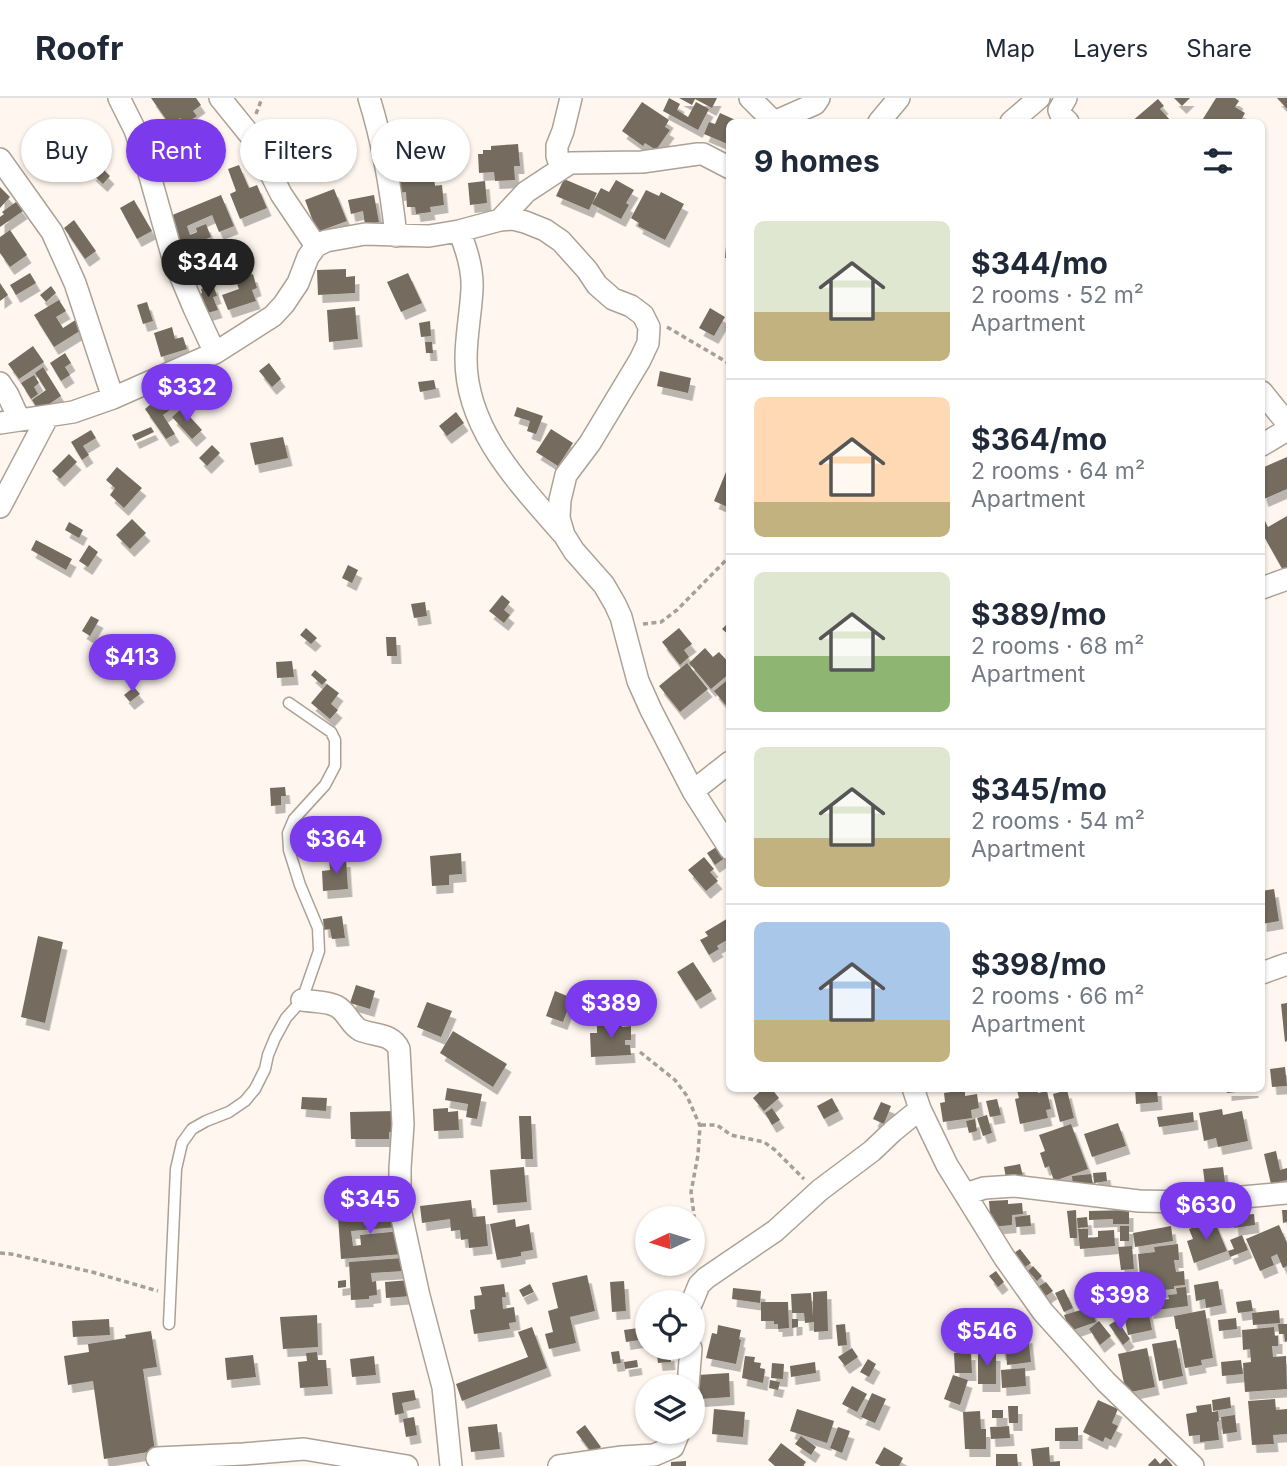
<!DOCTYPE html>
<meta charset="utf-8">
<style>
body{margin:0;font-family:Inter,sans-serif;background:#f2f2f3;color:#1f2937;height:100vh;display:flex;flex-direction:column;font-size:26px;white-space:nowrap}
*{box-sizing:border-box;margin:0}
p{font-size:23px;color:#747a83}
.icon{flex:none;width:38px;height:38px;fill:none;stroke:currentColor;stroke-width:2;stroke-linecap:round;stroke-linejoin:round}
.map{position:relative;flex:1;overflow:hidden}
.details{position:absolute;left:726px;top:21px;width:539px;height:973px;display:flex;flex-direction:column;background:#fff;border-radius:10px;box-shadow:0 2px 5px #0004}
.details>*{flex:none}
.guide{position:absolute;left:21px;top:21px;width:600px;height:63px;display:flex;gap:14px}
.needle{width:46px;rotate:266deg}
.controls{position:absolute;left:635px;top:1108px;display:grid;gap:14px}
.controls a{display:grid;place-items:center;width:70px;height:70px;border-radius:50%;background:#fff;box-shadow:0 2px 5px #0004;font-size:35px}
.price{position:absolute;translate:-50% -60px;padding:0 16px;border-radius:24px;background:#7c3aed;color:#fff;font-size:23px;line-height:46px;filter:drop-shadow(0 2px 4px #0008)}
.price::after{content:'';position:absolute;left:50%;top:42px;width:21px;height:16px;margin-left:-10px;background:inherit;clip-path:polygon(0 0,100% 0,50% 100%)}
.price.on{background:#222;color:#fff}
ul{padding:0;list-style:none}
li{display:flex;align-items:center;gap:21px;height:175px;padding:0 28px}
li+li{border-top:2px solid #e0e1e3}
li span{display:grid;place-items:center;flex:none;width:196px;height:140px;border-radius:10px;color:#555}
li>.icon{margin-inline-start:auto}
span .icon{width:84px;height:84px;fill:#fffc;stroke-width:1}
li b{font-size:30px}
h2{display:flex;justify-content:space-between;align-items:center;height:84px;padding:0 28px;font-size:30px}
.pill{padding:0 24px;border-radius:32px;background:#fff;box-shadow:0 2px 5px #0004;font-size:24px;line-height:63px}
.pill.on{background:#7c3aed;color:#fff}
header{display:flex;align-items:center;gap:42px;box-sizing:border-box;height:98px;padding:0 35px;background:#fff;border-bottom:2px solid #e0e1e3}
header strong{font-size:33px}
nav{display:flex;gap:38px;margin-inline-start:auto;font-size:24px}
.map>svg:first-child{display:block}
.building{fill:#756c5f;filter:url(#shadow)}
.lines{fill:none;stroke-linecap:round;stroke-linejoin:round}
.lane-casing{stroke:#aca194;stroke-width:13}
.street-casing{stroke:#aca194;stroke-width:24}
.path{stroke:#a6a099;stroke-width:3.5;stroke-dasharray:5 3.5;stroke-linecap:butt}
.lane{stroke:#fff;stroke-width:10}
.street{stroke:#fff;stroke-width:21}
</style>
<header>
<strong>Roofr</strong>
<nav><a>Map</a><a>Layers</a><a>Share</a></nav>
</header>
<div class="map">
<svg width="1287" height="1368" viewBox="0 0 1287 1368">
<defs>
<filter id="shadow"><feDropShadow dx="4.5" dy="8" stdDeviation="0" flood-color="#0004"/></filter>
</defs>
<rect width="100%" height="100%" fill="#fff7ef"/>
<path class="building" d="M151,0H196L201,7L193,13L197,18L185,26L180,20L170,27Z
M669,0L680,6L677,12L688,19L696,4L709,11L698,32L663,13Z
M679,0H717L712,10L695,1L692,7Z
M1174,0H1190L1182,8Z
M1216,0H1235L1239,3L1235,9L1245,15L1240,24H1201Z
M1277,0H1287V11Z
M1158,1L1164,8L1160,11L1172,24H1131Z
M642,4L669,22L665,29L670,32L656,52L645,45L643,48L622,33Z
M720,15L740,24H730V47L704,36L709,24L715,26Z
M438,36L441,71L418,73L415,38Z
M518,46L520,68H514L515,82L495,83L494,74L479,75L478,56H483V52H491V48Z
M99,67L110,78L103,86L91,75Z
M239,67L249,90L257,87L267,110L240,121L230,96L236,93L228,71Z
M434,79L435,88L442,87L444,107L430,109L431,114L416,116L415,109H407L406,94L399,95L397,82Z
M564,81L597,95L589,112L556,98Z
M616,82L634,92L626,105L629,107L621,121L592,106L601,90L609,94Z
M485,83L487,105L470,107L468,85Z
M0,89L10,99L0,110Z
M334,91L347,123L317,134L305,102Z
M646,92L659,98L661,94L684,106L665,142L638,128L639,125L631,120Z
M221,97L234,128L219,134L212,117L187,128L190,137L197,134L196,130L206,126L211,139L178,153L165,120Z
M374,97L379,124L365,127L363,113L351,116L348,102Z
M134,102L152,133L137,141L120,110Z
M16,104L23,113L0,129V119L4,116L2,114Z
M74,122L96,153L85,161L64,130Z
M728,125H730V160H725Z
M10,132L27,157L10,169L0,155V139Z
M217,144L220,163L192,167L190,149Z
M245,163L248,170L239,173L237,166Z
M346,171V179L355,178V195L318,197L317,172Z
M30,175L36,185L16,197L10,187Z
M408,175L422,205L401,214L387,184Z
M253,176L257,190L252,192L256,203L228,212L222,197L239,191L235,181Z
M0,185L8,197L0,203Z
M213,186L217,198L213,199L218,212L204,216L198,197L202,195L201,191Z
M51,188L56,195L46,204L40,197Z
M59,202L66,213L56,219L63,230L77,221L83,231L54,249L34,217Z
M147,204L153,223L143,226L137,207Z
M355,209L358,241L329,244L327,212Z
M710,210L725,219L714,238L699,230Z
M430,223L431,238L421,239L419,225Z
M172,229L175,241L183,239L187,251L161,259L154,235Z
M425,244H432L433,255H426Z
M33,248L44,264L19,281L8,266Z
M65,255L71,265L65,269L70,277L61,283L50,265Z
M269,265L281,281L272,289L259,273Z
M43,269L61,298L39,313L32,302L46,292L35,275Z
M660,273L691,280L688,295L657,288Z
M34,277L39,285L34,289L38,296L31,301L21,285Z
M434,282L436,291L420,294L418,284Z
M167,292L178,306L163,317L175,336L166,341L145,311Z
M517,309L543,318L536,336L527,333L530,323L514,318Z
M182,310L202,332L192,341L172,319Z
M456,314L464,325L447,338L439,328Z
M151,329L154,334L135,343L132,337Z
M551,331L573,345L558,368L536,354Z
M91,332L96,340L83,348L89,357L82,362L71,344Z
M283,339L288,360L255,367L250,345Z
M212,347L220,355L207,368L199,360Z
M69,356L77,364L60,381L52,373Z
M1287,359V391L1264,401L1262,395V370Z
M117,369L142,390L124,410L110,397L115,390L106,382Z
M726,374L730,375V410L714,403Z
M1287,418V473L1284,474L1262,435V425L1265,423L1268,429Z
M132,421L146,435L130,451L116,437Z
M69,424L83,432L79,440L65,432Z
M36,442L72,461L66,472L31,452Z
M89,447L98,454L88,469L79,463Z
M348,467L358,472L352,485L342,480Z
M502,497L510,504L504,512L510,517L504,525L489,513Z
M425,504L427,518L414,520L411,506Z
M91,518L99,522L90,538L82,533Z
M730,523V538L722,531Z
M306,530L317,540L311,546L300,537Z
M679,530L692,546L684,552L689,559L680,567L662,544Z
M386,539H396L397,558H387Z
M705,550L713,559L719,554L730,566V575L711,591L689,565Z
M146,561L155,566L151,574L141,569Z
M292,563L294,579L277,580L276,564Z
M687,565L708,591L680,614L659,588Z
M315,572L327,582L322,587L311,577Z
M730,580V609L728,610L714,593Z
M327,586L339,595L331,606L338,612L330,621L311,605Z
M134,589L140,596L130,604L124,597Z
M285,689L286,698H281V707L271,708L270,690Z
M718,748L726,759L715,767L707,755Z
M461,755L462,776L449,777V787L432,788L430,758Z
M704,759L714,771L710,774L718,783L706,793L688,772Z
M346,761L348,791L323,793L322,773L330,772L329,762Z
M1274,791L1279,823L1262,826V793Z
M342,818L345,840L332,841L330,831L324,832L323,821Z
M730,819V840L717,848L719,851L709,857L700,842L708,838L705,834Z
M38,838L63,844L45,925L21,919Z
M693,864L712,893L696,903L677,874Z
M356,887L375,893L370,911L350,905Z
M555,893L572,900L563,924L546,918Z
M427,904L452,913L441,939L417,929Z
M1287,905V943L1285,944L1281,906Z
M622,923V929L631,928V942H625V947H630L631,957L591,959L590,935H597V924Z
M453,933L507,966L493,989L440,955Z
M1285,969L1287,988L1272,989L1270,971Z
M447,990L482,996L477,1021L466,1019L468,1006L445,1002Z
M764,990H771L779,1000L764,1013L753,1000Z
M1023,990H1037L1038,995L1047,993L1051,1011L1046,1012L1048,1020L1020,1026L1015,1001L1019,1000L1017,992Z
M1135,990H1157L1158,1004L1136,1006Z
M1227,990H1254V992L1227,995Z
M965,992V998L977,996L979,1010L971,1012L972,1020L943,1024L940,1005L945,1004L944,995Z
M1067,992L1074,1020L1060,1024L1053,996Z
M302,999L327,1000L326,1013L301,1011Z
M832,1000L839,1013L824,1021L817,1008Z
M997,1001L1001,1017L990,1019L986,1003Z
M881,1004L891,1008L884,1026L873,1021Z
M448,1010V1014L458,1013L459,1032L434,1033L433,1011Z
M772,1010L780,1022L772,1027L765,1015Z
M1222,1011L1223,1017L1242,1013L1248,1043L1218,1049L1216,1040L1204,1043L1199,1015Z
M395,1013L396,1034H389V1041H351L350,1014Z
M1193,1014L1194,1024L1159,1029L1157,1019Z
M987,1017L992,1035L983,1038L977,1020Z
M519,1018H531L533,1061H521Z
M975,1021L977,1033L969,1035L966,1023Z
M1118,1025L1126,1048L1092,1059L1084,1036Z
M1071,1026L1088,1071L1054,1083L1049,1068L1045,1070L1040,1055L1045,1053L1039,1037Z
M1276,1053L1280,1072L1287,1070V1082L1271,1086L1264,1056Z
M1020,1066L1023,1078L1006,1080L1004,1069Z
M524,1069L527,1104L493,1107L490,1072Z
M1223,1069L1225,1085L1205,1087L1203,1071Z
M1106,1074L1107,1083L1094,1085L1093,1075Z
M1091,1076L1093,1086L1073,1089L1072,1078Z
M471,1102L473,1119L485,1118L488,1148L469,1150L468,1141L461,1142L460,1132L451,1133L450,1121L422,1125L420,1108Z
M1008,1102V1106L1022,1105L1023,1116L1012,1117V1127L991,1129L989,1103Z
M1076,1112L1077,1140H1070L1067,1113Z
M1129,1112V1126H1113V1121L1089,1122V1113Z
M1282,1112H1287V1124L1283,1125Z
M396,1115L397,1129L351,1133L353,1148L361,1147L360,1137L401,1133L403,1156L341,1161L338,1119Z
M1254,1116L1255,1127L1234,1130L1233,1118Z
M1030,1117L1031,1128L1016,1129L1015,1119Z
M1087,1119L1088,1129L1078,1130L1077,1120Z
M515,1121L516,1129L529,1126L533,1152L521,1154V1158L497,1162L490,1126Z
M1214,1122L1227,1153L1194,1165L1187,1143L1193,1141L1189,1131Z
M1279,1127L1287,1145V1168L1283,1170L1277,1156L1271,1159L1274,1167L1260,1173L1246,1141Z
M1120,1128H1129V1143H1120Z
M1171,1128L1173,1143L1135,1149L1133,1135Z
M1078,1131H1088V1140L1098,1139V1133L1114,1132L1115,1148L1080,1151Z
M1242,1137L1248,1152L1230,1159L1228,1153L1234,1151L1230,1142Z
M1178,1146L1179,1162H1174L1176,1174L1184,1173L1185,1187L1174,1188V1191L1153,1193L1152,1184L1147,1185L1146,1178L1140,1179L1138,1156L1155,1154L1154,1149Z
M1132,1148L1134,1171L1121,1172L1118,1149Z
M1020,1151L1031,1165L1025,1169L1014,1155Z
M403,1160L404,1173L371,1175L372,1184L376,1183L377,1197L369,1198V1201L351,1202L349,1164Z
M1033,1168L1042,1178L1037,1183L1028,1173Z
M996,1173L1004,1184L998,1189L989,1178Z
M587,1177L595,1213L570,1219L576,1245L549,1251L545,1236L553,1234L548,1213L558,1210L552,1185Z
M1144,1180L1146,1205L1125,1206L1123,1181Z
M346,1182V1189L338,1190V1183Z
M410,1182L411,1198L386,1200L385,1184Z
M624,1183L626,1213L612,1214L610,1184Z
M1218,1183L1222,1207L1206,1210L1205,1201L1196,1203L1194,1187Z
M1046,1184L1053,1193L1043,1200L1036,1190Z
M504,1186L506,1199H502L503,1211L514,1209L516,1224L509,1225L510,1231L474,1236L470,1212L475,1211L474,1198L482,1197L480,1189Z
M530,1186L534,1194L523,1199L519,1192Z
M1121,1189L1123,1205L1096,1208L1094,1192Z
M1186,1189L1188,1208L1149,1213L1147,1196L1159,1195L1160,1202L1169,1201L1168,1197L1177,1196L1176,1190Z
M733,1190L761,1193L760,1205L732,1201Z
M1064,1191L1073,1210L1064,1214L1055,1195Z
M827,1193L828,1233L814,1234V1224L805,1225L804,1215H792L791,1196L811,1195L813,1218V1194Z
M1251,1202L1253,1213L1238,1215L1236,1204Z
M761,1204H788L789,1230L778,1231V1226H774V1223H761Z
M1147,1206L1152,1232L1128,1237L1124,1218L1128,1217L1127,1210Z
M648,1208V1221L641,1222L640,1209Z
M1091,1209L1096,1224L1070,1233L1064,1217Z
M1205,1212L1213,1260L1201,1262L1202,1267L1185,1270L1178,1231H1176L1174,1218Z
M1279,1212L1280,1225L1253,1227L1252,1215Z
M317,1217L318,1249L283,1251L280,1219Z
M1236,1220L1237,1231L1219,1233L1218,1222Z
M109,1221L110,1237L73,1239L72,1223Z
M792,1221H798V1229L792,1230Z
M1117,1222L1130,1241L1123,1247L1109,1227Z
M1099,1223L1111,1238L1100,1247L1089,1231Z
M845,1226L847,1247L838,1248L836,1227Z
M1278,1226H1287V1243L1285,1244L1284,1236H1279Z
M718,1227L741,1232L739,1241L741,1242L736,1266L706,1260L712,1235L717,1236Z
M532,1229L547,1270L462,1303L456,1286L528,1259L518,1234Z
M645,1229L646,1241L626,1244L624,1232Z
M1274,1229L1275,1238H1278V1248H1272L1273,1259L1286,1258L1287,1291L1245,1294L1243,1265L1251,1264L1250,1251L1243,1252L1242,1232Z
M151,1233L157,1269L143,1271L155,1353L104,1361L93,1283L68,1287L64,1258L89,1254L88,1246L126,1240L125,1237Z
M1028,1237L1031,1264L1007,1267L1006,1253L1001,1254L999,1241Z
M1176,1242L1183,1278L1159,1283L1152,1246Z
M852,1250L858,1259L845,1268L838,1259Z
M1147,1250L1155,1289L1126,1295L1118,1256Z
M619,1253L621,1265L613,1266L611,1254Z
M317,1254L318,1262H326L328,1288L300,1290L298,1264L307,1263L306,1255Z
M971,1254L972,1275H955L954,1255Z
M978,1254L996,1255V1286H978Z
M670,1255L671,1264L658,1265L657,1257Z
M253,1257L256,1279L227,1282L225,1260Z
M374,1258L376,1277L352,1279L350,1261Z
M745,1258L755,1259L754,1264L761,1265L760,1270L765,1271L763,1285L742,1280Z
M868,1261L876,1266L869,1279L860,1274Z
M637,1262L638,1269L625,1271L624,1264Z
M1241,1262L1243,1276L1222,1278L1221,1264Z
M815,1264L816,1275L791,1279L790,1268Z
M772,1265L784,1266L783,1281L771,1280Z
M1025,1270L1026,1288L1002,1290L1001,1272Z
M729,1275L730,1299L700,1301L698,1277Z
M953,1277L968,1282L960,1307L944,1301Z
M770,1282L780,1284L778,1292L769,1290Z
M852,1288L867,1296L857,1314L842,1306Z
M414,1292L416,1302L402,1305L404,1315L395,1317L392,1295Z
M872,1295L886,1301L875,1325L861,1319Z
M1230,1299L1231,1310L1213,1313L1212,1302Z
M1275,1301L1276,1312L1287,1311V1336L1273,1337L1274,1346L1252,1347L1248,1303Z
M1098,1302L1118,1311L1112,1325L1118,1328L1111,1342L1105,1339L1103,1344L1083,1334Z
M1211,1306L1212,1314L1218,1313L1219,1323L1217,1324L1219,1342L1200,1344V1337L1189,1338L1186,1316L1197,1314L1196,1308Z
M1008,1308H1018V1325H1009Z
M714,1311L745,1314L743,1339L712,1336Z
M797,1311L834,1323L827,1345L790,1333Z
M992,1312H1003V1320H992Z
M980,1313L981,1331H986V1351H965L963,1314Z
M1235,1317L1237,1334L1223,1336L1221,1319Z
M414,1319L417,1337L406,1339L403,1321Z
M497,1326L500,1351L471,1354L468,1329Z
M585,1327L601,1349L592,1355L576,1334Z
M1009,1328L1010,1340L991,1341L990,1329Z
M838,1329L850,1333L842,1355L830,1350Z
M1078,1329V1343H1055V1330Z
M801,1338L816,1349L811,1357L795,1346Z
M781,1345L806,1364L803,1368H775L768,1362Z
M884,1349L903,1360L899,1368H881L875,1365Z
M1049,1349L1050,1364L1060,1363V1368H1033L1031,1351Z
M996,1356H1017L1018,1368H996Z
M1155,1360L1160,1366L1166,1360L1173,1368H1149L1148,1367Z
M686,1363V1368H671V1364Z"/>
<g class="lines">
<g class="lane-casing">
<path id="lane" d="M169,1226L176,1071L182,1045L192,1031L206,1023L229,1014L245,1003L255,991L265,971L268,957L275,940L286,920L302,902L319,853L318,830L300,787L289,752L288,735L294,721L325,687L335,668V642L331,634L289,605"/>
</g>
<g class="street-casing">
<path id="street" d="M119,0L135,32L146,64L173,160L194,210L215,255
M220,0L254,42L281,96L316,148
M369,0C383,45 391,91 396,138
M750,0L774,24
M1066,0L1059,12L1061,17L1068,24
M774,24L815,6L819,0
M879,24L899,0
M1011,24L1039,0
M0,61L52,134L75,185L113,300
M561,70L557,58V48L563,33L571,0
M500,122L526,94L570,65L642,64L698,56H703L730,70
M459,133C467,152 473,171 472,191C471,214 466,237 466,261C466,332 519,385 563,436
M0,285L8,297L19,321
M1262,294L1287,325
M0,325L73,314L113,300L215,255L273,218L284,206L298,185L308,159L316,148L326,143L365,136L429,138L459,133L500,122L513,121L525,124L545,132L561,143L587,172L597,187L613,201L631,208L643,217L649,229L648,245L640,262L590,345L566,377L560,402L559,420L564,437L574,453L604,487L615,506L621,519L638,583L651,612L693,693L730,751
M1262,347L1287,332
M0,409L48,318
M1262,490L1287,481
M693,693L730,664
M1262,875L1287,866
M302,902C313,904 327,903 336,908C347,913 350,927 360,932C374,938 392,935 399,951L403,1026L400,1070V1111L419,1198L443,1289L451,1368
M913,990L920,1011L947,1067L1004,1159L1043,1214L1106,1284L1193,1368
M966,1096L984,1090L1014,1088L1139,1103L1186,1104L1287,1095
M692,1204L699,1187L706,1180L775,1133L820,1092L872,1053L893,1033L920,1011
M688,1288L691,1250
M157,1360L243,1356L304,1351L407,1368
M559,1368L622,1359L654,1357L673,1349L679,1334"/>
</g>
<path class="path" d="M256,16L262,0
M667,229L730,266
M643,526L661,524L677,512L730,458
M640,954L675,982L687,998L700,1028L698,1057L691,1094L694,1117L695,1140L693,1151
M701,1027H717L731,1037L764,1044L775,1052L804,1081
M0,1155L11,1156L92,1174L158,1193"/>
<use href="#lane" class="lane"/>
<use href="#street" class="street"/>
</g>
</svg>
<div class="controls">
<a><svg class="needle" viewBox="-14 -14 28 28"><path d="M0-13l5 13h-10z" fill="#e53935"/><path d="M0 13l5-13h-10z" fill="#747a83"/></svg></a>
<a><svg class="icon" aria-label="locate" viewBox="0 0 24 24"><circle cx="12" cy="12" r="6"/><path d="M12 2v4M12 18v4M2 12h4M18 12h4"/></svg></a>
<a><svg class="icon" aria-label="layers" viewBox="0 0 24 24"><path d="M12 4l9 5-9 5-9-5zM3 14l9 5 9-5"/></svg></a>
</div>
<b class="price on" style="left:208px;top:201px">$344</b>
<b class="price" style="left:187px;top:326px">$332</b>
<b class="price" style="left:132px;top:596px">$413</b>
<b class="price" style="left:336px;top:778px">$364</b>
<b class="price" style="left:611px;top:942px">$389</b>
<b class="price" style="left:370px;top:1138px">$345</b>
<b class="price" style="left:1206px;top:1144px">$630</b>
<b class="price" style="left:1120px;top:1234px">$398</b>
<b class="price" style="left:987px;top:1270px">$546</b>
<div class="guide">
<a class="pill">Buy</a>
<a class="pill on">Rent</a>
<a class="pill">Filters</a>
<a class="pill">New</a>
</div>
<section class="details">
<h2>9 homes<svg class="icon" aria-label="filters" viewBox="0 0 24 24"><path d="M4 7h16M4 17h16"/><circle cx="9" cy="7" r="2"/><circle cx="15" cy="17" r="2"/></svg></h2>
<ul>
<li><span style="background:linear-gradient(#dfe7d0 65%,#c2b280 0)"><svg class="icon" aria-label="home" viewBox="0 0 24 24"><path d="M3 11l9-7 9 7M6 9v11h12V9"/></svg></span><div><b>$344/mo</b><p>2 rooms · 52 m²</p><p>Apartment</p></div></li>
<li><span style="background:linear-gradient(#ffd9b3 75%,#c2b280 0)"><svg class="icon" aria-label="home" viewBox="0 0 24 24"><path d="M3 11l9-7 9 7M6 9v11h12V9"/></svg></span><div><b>$364/mo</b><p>2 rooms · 64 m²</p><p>Apartment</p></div></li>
<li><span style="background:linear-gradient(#dfe7d0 60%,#8fb573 0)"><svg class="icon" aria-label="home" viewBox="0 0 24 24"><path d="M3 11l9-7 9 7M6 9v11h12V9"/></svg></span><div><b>$389/mo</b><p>2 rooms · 68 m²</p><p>Apartment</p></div></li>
<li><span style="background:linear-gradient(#dfe7d0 65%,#c2b280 0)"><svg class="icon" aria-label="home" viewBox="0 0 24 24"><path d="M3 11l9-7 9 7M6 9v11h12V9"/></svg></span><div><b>$345/mo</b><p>2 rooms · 54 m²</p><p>Apartment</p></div></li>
<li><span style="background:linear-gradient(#a9c7e8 70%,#c2b280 0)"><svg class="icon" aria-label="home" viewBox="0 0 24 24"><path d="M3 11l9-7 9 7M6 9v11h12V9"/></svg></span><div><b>$398/mo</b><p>2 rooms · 66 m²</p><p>Apartment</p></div></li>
</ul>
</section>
</div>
